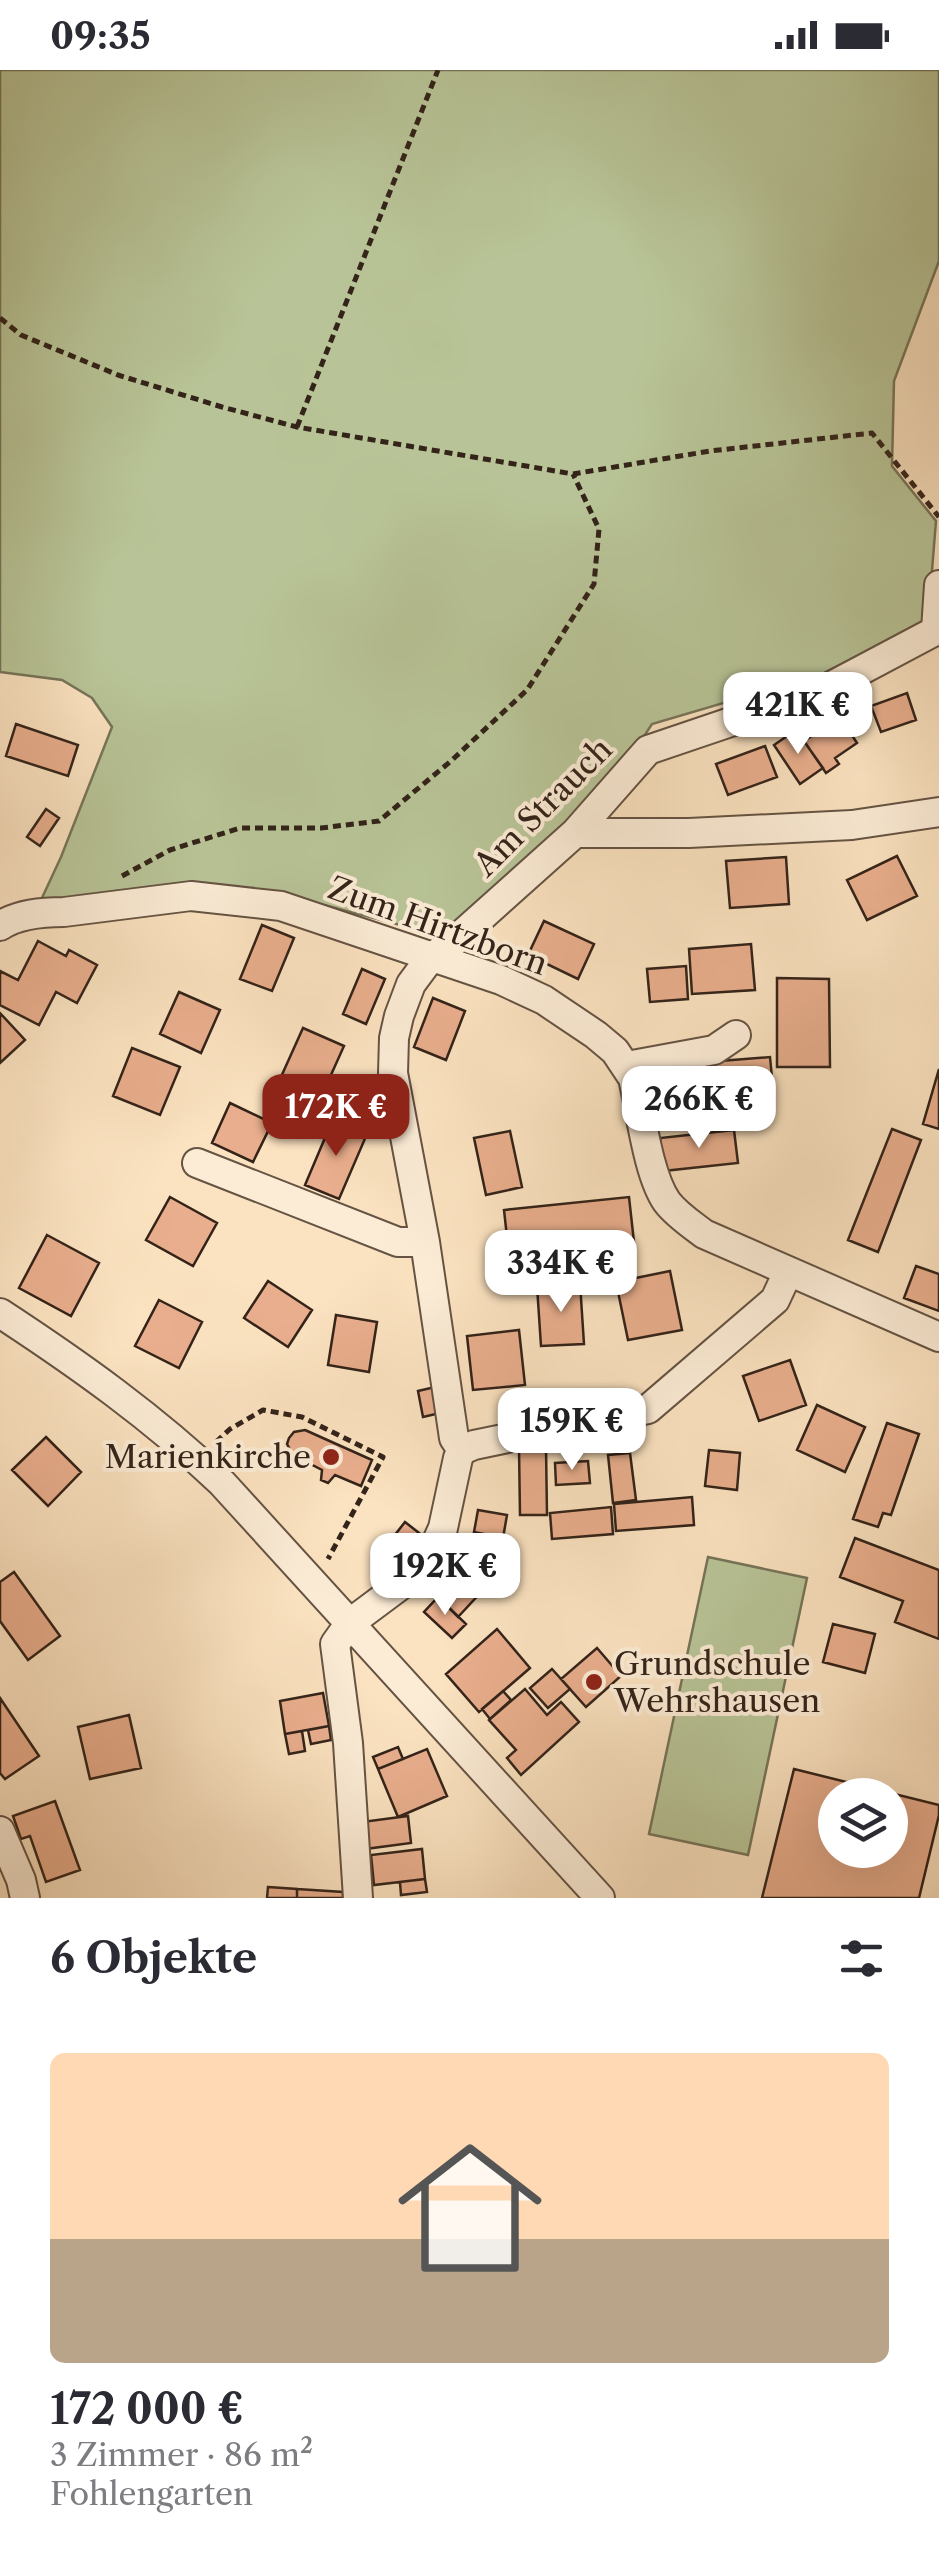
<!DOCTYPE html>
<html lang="de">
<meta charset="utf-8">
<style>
body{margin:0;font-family:"Libre Caslon Text",serif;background:#f2f2f3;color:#2b2b33;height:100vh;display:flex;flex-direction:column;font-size:38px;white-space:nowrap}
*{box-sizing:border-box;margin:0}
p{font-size:32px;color:#7c7c81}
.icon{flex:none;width:55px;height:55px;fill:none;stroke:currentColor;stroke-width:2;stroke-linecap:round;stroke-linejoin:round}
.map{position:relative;height:1828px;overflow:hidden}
.side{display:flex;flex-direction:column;background:#fff;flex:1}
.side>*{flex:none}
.tools{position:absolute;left:818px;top:1708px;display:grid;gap:20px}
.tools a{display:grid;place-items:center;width:90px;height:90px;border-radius:50%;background:#fff;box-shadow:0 10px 40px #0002;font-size:50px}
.price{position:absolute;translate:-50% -85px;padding:0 22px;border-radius:20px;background:#fff;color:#222;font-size:32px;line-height:65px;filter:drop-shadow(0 2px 5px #0008)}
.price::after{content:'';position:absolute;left:50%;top:60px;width:30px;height:22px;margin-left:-15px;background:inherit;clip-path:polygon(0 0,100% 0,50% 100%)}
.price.active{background:#8f2418;color:#fff}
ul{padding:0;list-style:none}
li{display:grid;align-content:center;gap:20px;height:530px;padding:0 50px}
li+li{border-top:2px solid #e1e1e2}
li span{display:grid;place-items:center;height:310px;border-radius:15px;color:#555}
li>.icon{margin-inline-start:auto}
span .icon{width:180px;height:180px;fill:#fffc;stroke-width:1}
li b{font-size:42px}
h2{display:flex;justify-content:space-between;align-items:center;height:120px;padding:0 50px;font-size:42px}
.status{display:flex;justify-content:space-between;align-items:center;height:70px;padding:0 50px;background:#fff;direction:ltr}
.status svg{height:28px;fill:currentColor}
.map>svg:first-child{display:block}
.green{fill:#b8c497;stroke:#767458;stroke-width:2.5}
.building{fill:#e9ae8d;stroke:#332319;stroke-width:2.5;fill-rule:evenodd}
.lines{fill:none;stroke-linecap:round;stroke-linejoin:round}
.minor-casing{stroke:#655343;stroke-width:32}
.path{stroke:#332319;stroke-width:5;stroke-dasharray:8 5;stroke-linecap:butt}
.minor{stroke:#fcecd6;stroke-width:28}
.poi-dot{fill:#8f2418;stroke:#fcecd6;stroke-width:4}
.labels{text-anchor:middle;stroke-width:8;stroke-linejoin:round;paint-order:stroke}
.street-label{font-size:32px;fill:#332319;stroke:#fcecd6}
.poi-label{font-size:32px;fill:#332319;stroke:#fcecd6;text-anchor:end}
</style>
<div class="status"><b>09:35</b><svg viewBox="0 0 49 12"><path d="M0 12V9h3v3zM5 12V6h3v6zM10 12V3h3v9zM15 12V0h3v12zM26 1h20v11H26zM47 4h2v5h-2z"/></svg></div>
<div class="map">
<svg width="939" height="1828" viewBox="0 0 939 1828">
<rect width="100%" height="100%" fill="#fbe2c0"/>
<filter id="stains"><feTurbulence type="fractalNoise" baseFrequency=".002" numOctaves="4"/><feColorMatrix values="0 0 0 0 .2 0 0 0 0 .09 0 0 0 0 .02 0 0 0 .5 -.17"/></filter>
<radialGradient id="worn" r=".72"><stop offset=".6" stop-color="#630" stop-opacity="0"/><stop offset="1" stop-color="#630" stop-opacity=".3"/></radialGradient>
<path class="green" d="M0,0H939V191L894,311L892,396L936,451L928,550L822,604L652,654L587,753L442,866L297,828L216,814L41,830L61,787L112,657L92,628L62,610L0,602Z
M708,1487L807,1508L748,1785L649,1764Z"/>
<path class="building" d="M907,623L916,650L881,662L871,636Z
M840,647L857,673L835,688L839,694L826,703L804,671Z
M16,654L78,675L68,706L6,686Z
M796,660L823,698L800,714L774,675Z
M765,676L777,707L728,725L716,694Z
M46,739L59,748L40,776L27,767Z
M897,786L917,826L867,850L847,810Z
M786,787L789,834L730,838L726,791Z
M544,851L594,874L578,909L528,885Z
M262,855L294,868L272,921L240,909Z
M38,871L66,886L69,880L97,895L77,933L56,922L39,955L0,935V901L18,910Z
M751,874L755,920L692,924L689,879Z
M686,896L688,929L650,932L647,899Z
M362,899L385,909L366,954L343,944Z
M777,908L829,909L830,997H777Z
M179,922L220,940L201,983L160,964Z
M433,928L465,941L446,990L414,977Z
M0,943L25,970L0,993Z
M303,958L344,976L317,1036L276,1018Z
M132,978L180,997L160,1045L113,1026Z
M770,987L774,1028L698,1033L695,993Z
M939,999V1059L923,1054Z
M230,1033L272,1053L253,1092L212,1073Z
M333,1049L367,1064L339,1129L305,1115Z
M892,1059L921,1070L878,1182L848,1170Z
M734,1060L738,1093L663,1101L660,1068Z
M510,1061L522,1117L486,1125L474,1068Z
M170,1127L217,1153L193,1196L146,1170Z
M629,1127L634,1172L509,1185L504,1140Z
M47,1165L99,1193L71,1246L19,1218Z
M916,1196L939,1204V1241L904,1228Z
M670,1201L682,1260L628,1270L616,1212Z
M268,1211L312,1240L288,1277L244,1248Z
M580,1213L584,1274L541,1276L537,1216Z
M159,1230L202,1252L179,1298L135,1276Z
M336,1245L377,1252L369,1302L328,1295Z
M519,1260L525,1315L473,1320L467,1266Z
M790,1290L806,1335L759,1351L743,1306Z
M435,1317L440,1343L423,1347L418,1321Z
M817,1335L865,1357L845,1402L797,1380Z
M887,1353L919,1364L891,1445L883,1443L878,1457L853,1449Z
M305,1360L372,1390L361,1416L335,1405L328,1413L321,1410L322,1400L293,1385L287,1374L289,1368L294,1362Z
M46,1367L81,1402L48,1436L12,1400Z
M519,1378H546L547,1445H520Z
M709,1380L740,1383L737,1420L705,1416Z
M630,1383L636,1430L613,1433L608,1385Z
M588,1391L590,1413L556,1415L555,1393Z
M692,1427L694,1455L616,1461L614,1434Z
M611,1437L613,1464L552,1469L550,1443Z
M478,1440L507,1445L503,1468L474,1462Z
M405,1452L428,1470L395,1511L373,1493Z
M855,1468L939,1500V1569L895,1552L903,1531L840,1507Z
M474,1469L499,1474L496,1487L471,1482Z
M471,1482L506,1489L501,1523L483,1520L459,1497Z
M456,1495L483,1520L458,1547L432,1521Z
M14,1502L60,1566L28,1590L0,1551V1512Z
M438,1527L466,1554L452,1568L424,1542Z
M833,1554L875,1564L865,1603L823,1592Z
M497,1559L530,1598L479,1642L446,1604Z
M597,1578L621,1606L586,1637L561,1609Z
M552,1599L570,1619L548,1638L530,1618Z
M525,1619L547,1645L561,1632L579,1652L521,1705L507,1688L516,1680L489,1650Z
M503,1621L511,1630L490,1649L482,1639Z
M323,1623L329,1656L285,1664L280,1631Z
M0,1628L39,1686L5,1709L0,1703Z
M129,1645L141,1698L90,1709L78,1657Z
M329,1656L331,1670L311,1674L308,1660Z
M302,1661L305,1681L289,1684L285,1664Z
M398,1677L403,1689L378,1699L373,1687Z
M427,1679L447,1726L398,1747L378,1699Z
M794,1699L939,1735V1745L919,1828H762ZM835,1725H890V1780H835Z
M55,1731L80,1800L46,1812L30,1766L21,1769L13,1746Z
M408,1746L411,1773L365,1779L362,1752Z
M422,1779L425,1809L374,1815L371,1785Z
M425,1809L427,1822L401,1825L400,1812Z
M268,1817L297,1819V1828H267Z
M297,1819L343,1822V1828H297Z"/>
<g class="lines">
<g class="minor-casing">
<path id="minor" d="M936,560L939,515
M575,763H689L852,755L939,742
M0,856C18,844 42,842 64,842L191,826L281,836L501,910L544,930L596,965L615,981L633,1008C641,1043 648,1105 667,1132C677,1145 691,1154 704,1164L939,1267
M627,996L714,980L736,965
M197,1093L398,1172H425
M0,1243C78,1294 154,1348 222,1413L600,1828
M462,1380L454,1368L425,1172L393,1003L394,968L399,946L411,914L431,887L450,875L575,763L648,680L822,621L939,559
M0,1761L21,1810L25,1828
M358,1828L348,1673L335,1574L350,1553L401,1515L434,1478L443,1458L458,1388L462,1380L474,1375L648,1339L775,1230L788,1202"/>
</g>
<path class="path" d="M0,248L21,265L118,305L222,337L297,357L573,404L710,381L872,363L939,447
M297,357L438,0
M122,806L170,780L240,758H321L379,751L451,691L527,620L594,514L599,459L573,404
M216,1372L230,1359L263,1340L302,1347L383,1387L328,1489"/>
<use href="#minor" class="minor"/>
</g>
<g class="poi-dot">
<circle cx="331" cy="1387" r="10"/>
<circle cx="594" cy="1612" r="10"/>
</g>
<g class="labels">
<g class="street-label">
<text transform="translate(543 737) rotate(-45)" y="11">Am Strauch</text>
<text transform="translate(438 856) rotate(20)" y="11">Zum Hirtzborn</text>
</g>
<g class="poi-label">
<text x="311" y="1398">Marienkirche</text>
<text x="614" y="1605" text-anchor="start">Grundschule<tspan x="614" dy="37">Wehrshausen</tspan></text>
</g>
</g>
<rect width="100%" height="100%" filter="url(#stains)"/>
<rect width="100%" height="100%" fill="url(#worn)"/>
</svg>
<div class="tools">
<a><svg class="icon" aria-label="layers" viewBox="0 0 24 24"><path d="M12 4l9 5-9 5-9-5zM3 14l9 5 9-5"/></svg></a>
</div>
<b class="price" style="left:798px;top:687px">421K €</b>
<b class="price" style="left:699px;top:1081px">266K €</b>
<b class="price active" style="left:336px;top:1089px">172K €</b>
<b class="price" style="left:561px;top:1245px">334K €</b>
<b class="price" style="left:572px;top:1403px">159K €</b>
<b class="price" style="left:445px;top:1548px">192K €</b>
</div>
<section class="side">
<h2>6 Objekte<svg class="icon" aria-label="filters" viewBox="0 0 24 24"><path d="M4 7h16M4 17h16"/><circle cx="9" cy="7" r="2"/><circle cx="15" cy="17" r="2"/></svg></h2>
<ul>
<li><span style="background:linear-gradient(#ffd9b3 60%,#b9a48a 0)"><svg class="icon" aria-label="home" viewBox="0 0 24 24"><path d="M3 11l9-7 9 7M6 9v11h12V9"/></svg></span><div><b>172 000 €</b><p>3 Zimmer · 86 m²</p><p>Fohlengarten</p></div></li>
</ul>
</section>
